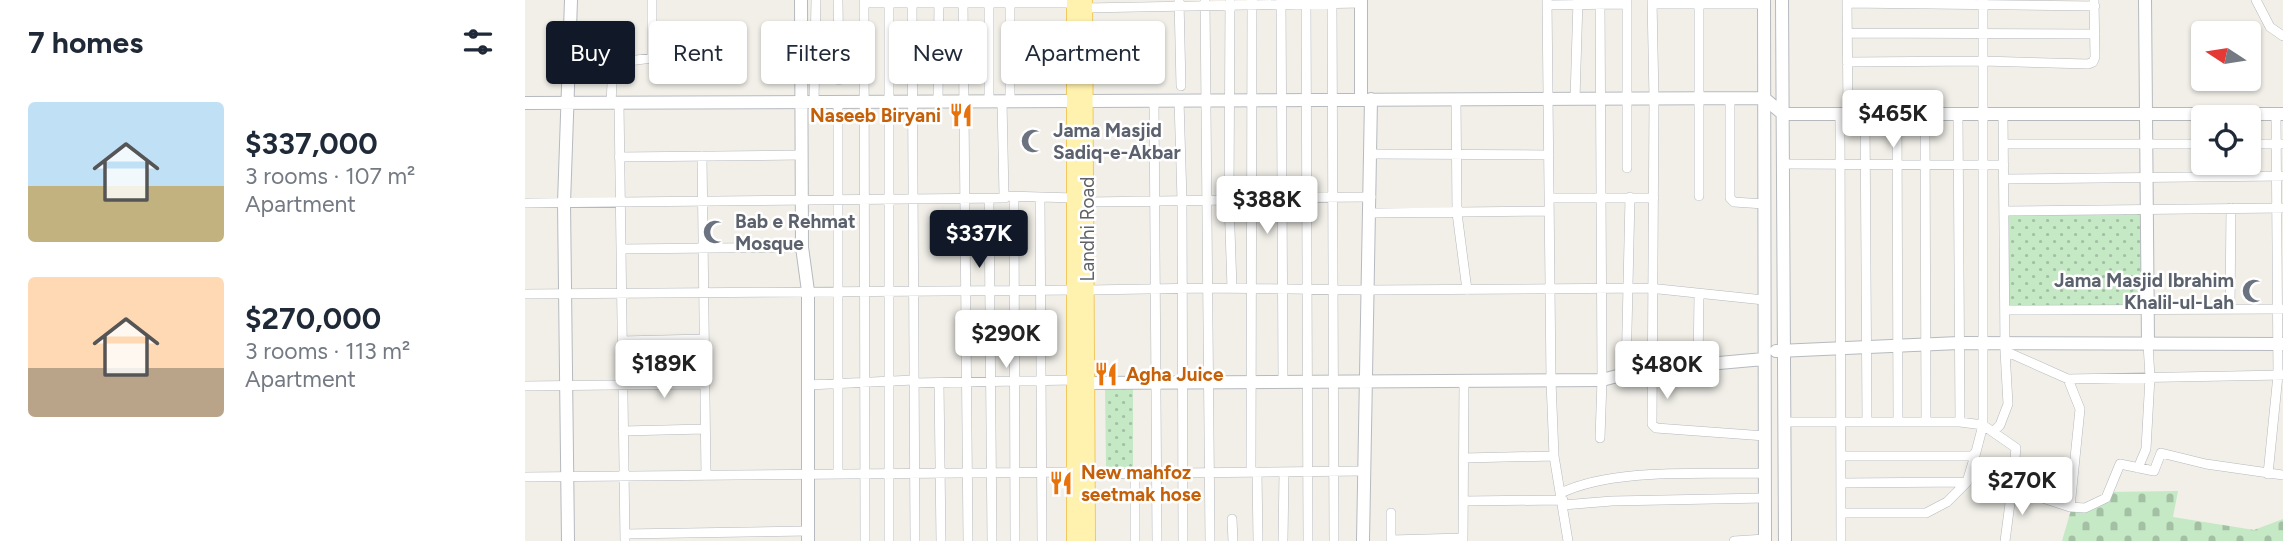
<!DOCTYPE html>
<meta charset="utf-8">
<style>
body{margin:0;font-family:Figtree,sans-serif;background:#f6f6f7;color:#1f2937;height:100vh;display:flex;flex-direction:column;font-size:26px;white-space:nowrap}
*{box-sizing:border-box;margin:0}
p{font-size:23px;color:#747a83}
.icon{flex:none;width:38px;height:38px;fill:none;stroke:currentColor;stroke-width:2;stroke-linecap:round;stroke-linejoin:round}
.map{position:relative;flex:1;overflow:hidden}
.sheet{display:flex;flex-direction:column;background:#fff;width:525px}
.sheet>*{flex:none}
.banner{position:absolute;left:21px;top:21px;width:665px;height:63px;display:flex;gap:14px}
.needle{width:46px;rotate:282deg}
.fabs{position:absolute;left:1666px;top:21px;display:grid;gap:14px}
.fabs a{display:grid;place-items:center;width:70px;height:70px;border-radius:7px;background:#fff;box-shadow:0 2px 5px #0004;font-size:35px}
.price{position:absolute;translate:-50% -60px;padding:0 16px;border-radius:7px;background:#fff;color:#222;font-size:23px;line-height:46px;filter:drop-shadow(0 2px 4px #0008)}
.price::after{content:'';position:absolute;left:50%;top:42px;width:21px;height:16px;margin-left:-10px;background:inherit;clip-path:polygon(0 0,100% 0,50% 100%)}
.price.on{background:#111827;color:#fff}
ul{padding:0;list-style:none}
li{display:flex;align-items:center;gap:21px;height:175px;padding:0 28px}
li span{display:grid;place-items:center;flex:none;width:196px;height:140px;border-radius:7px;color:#555}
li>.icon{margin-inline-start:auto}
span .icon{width:84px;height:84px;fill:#fffc;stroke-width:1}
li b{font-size:30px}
h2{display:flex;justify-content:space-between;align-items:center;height:84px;padding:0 28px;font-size:30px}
.pill{padding:0 24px;border-radius:7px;background:#fff;box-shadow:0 2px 5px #0004;font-size:24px;line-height:63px}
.pill.on{background:#111827;color:#fff}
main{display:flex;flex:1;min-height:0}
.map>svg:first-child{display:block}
.cemetery{fill:url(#cemetery-stones)}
.park{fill:url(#park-dots)}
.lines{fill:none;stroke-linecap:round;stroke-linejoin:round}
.street-casing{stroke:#b5b8bc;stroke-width:10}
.secondary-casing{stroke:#b6babf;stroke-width:14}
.primary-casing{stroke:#f2c960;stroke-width:16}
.street{stroke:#fff;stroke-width:9}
.secondary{stroke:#fff;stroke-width:12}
.primary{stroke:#fff2af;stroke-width:14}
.labels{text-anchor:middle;stroke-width:5;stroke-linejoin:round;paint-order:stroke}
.food-label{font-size:19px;font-weight:bold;fill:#c56008;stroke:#fff;text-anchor:start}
.worship-label{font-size:19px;font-weight:bold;fill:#5b616d;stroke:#fff;text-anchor:start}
.street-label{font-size:19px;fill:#5f6368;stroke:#fff}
</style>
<main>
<section class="sheet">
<h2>7 homes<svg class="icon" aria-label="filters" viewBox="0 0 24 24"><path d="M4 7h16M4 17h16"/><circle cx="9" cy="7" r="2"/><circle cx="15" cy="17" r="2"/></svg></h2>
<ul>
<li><span style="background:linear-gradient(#bfe0f5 60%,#c2b280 0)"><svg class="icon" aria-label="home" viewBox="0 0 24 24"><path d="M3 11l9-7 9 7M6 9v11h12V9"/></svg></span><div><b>$337,000</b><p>3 rooms · 107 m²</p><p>Apartment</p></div></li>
<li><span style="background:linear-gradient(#ffd9b3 65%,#b9a48a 0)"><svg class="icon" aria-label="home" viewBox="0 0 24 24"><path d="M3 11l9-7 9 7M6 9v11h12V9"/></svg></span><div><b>$270,000</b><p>3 rooms · 113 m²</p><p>Apartment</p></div></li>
</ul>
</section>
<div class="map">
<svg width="1758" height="541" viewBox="0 0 1758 541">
<defs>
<pattern id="cemetery-stones" width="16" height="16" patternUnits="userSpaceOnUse" patternTransform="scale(1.75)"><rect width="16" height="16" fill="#c5e8c5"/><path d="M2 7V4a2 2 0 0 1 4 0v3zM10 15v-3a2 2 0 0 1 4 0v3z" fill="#a3c0a4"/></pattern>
<pattern id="park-dots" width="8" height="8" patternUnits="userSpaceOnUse" patternTransform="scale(1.75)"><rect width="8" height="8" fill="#c5e8c5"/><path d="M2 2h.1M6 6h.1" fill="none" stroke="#a3c0a4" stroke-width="1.8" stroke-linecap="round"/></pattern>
</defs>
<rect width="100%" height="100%" fill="#f1efe8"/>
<path class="cemetery" d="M1653,491L1648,517L1729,530L1758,519V541H1537L1546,510L1557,511L1583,492Z"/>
<path class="park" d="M1622,208L1623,308L1480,310L1479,211Z
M580,385H608V467H581Z"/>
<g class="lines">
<g class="street-casing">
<path id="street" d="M313,0L314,80
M339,0L340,541
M364,0V541
M387,0L390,541
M438,0L443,541
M464,0V101
M654,0L656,86
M680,0L685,541
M705,0L704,200L707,288
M756,0L758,381
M781,0L783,541
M807,0L809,541
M1022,0L1026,381L1029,456L1043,541
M1075,0L1077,380L1075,438
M1127,0L1129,98L1127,424L1131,428L1240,436
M1174,0V196
M1322,0L1323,114
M1731,0L1745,27L1758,36
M339,3H549
M1322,3L1570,6
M1127,4H1239
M1022,5L1102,4
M560,8L836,3
M1322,33L1570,34
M1322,62L1458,61L1563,64L1568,62L1570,57L1569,0
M1205,98V198L1209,202L1239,204
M931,99L932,213L942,290
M1050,99L1053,0
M629,100L632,541
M654,100L657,200L658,541
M413,101L414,0
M477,101L479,196L549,198
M485,101V0
M289,102L291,0
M313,102V475
M86,103L88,63L127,58V0
M94,103L100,541
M1372,113L1373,422
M1315,114L1316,541
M1340,114L1342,422
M1400,114L1401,422
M1433,114L1435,422
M1479,144H1678
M1724,144H1758
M846,154L1024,155
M177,156L181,476
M94,157L277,155
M1258,164L1479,165
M1102,168V0
M1479,179L1758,176
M489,198L490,541
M515,198L517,541
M727,198L846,197
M1024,198H1129
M464,199L467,541
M562,202L704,200
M0,203L480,198
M1479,211L1758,208
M845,213L1024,211
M96,249L277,247
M563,290L682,288L843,290L1124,288L1239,300
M0,294L549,290
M1705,309L1706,208
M1480,310L1758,309
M97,341L179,339
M1480,351L1543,379L1758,375
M1173,366L1174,294
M1101,374L1105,197
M1543,379L1555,409L1545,507
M389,383L549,380
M414,383L416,541
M283,385L389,380
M0,386L180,384
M1259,422H1435L1458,425L1491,448L1487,488L1545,507L1560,508L1581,498L1595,464L1629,471L1636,453L1681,464L1758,475
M98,431L180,429
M1468,432L1475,425L1483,404L1480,351L1478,114
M1316,456H1447L1451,452L1458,425V0
M939,458L1029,456
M1613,468L1621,449L1625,377L1623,344
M726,472L727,0
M732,472L733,541
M563,474L838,471
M1743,474L1753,375L1751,114
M0,477L549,472
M1316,483L1442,482
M1036,493C1091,467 1179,475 1240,473
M938,501L1038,500
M1038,505L1087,501L1240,498
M866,513V541
M1316,513H1401L1422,502L1442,482L1451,452
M707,519L708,541
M100,534L283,531
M866,540L938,538
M610,541V474
M758,541L759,472
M938,541L939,381
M1209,541L1240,539
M1480,541L1487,488"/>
</g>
<g class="secondary-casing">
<path id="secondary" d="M276,0L277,247L283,291V541
M1239,0L1240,541
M1257,0L1260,541
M1620,0L1623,344
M836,99V0
M561,101L1239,98L1258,114H1758
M0,103L549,101
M1251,351L1434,343L1758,344
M563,383L1077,380L1115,370L1239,359
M43,541L39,203L46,0
M838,541L846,99"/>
</g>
<g class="primary-casing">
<path id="primary" d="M560,0L563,541
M549,541V0"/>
</g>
<use href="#street" class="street"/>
<use href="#secondary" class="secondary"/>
<use href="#primary" class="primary"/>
</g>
<defs>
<g id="restaurant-bare" transform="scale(1.89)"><path d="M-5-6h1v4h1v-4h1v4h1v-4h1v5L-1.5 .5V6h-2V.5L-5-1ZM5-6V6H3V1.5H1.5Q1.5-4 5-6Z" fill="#e8710a" stroke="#fff" stroke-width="2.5" paint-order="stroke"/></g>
<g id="mosque-bare" transform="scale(1.89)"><path d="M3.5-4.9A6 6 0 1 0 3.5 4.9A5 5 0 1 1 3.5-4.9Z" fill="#6b7280" stroke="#fff" stroke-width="2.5" paint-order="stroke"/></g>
</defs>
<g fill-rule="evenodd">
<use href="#restaurant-bare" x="436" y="115"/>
<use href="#mosque-bare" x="508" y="141"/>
<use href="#mosque-bare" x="190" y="232"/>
<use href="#mosque-bare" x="1729" y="291"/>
<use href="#restaurant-bare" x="581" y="374"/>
<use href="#restaurant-bare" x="536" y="483"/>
</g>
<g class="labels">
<g class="food-label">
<text x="416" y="122" text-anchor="end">Naseeb Biryani</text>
<text x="601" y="381">Agha Juice</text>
<text x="556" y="479">New mahfoz<tspan x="556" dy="22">seetmak hose</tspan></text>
</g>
<g class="worship-label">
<text x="528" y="137">Jama Masjid<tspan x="528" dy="22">Sadiq-e-Akbar</tspan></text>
<text x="210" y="228">Bab e Rehmat<tspan x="210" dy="22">Mosque</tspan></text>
<text x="1709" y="287" text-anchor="end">Jama Masjid Ibrahim<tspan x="1709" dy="22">Khalil-ul-Lah</tspan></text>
</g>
<g class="street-label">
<text transform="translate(562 229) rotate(-90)" y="7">Landhi Road</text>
</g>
</g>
</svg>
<div class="fabs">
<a><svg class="needle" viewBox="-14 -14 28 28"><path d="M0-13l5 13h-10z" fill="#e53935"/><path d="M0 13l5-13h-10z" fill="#747a83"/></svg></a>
<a><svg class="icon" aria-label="locate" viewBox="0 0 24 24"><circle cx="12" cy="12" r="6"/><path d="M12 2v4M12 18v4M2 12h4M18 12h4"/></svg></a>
</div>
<b class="price" style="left:1368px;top:150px">$465K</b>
<b class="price" style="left:742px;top:236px">$388K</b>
<b class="price on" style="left:454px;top:270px">$337K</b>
<b class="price" style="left:481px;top:370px">$290K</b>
<b class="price" style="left:139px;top:400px">$189K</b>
<b class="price" style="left:1142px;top:401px">$480K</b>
<b class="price" style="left:1497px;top:517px">$270K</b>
<div class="banner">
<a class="pill on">Buy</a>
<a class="pill">Rent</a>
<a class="pill">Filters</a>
<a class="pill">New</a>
<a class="pill">Apartment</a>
</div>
</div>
</main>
